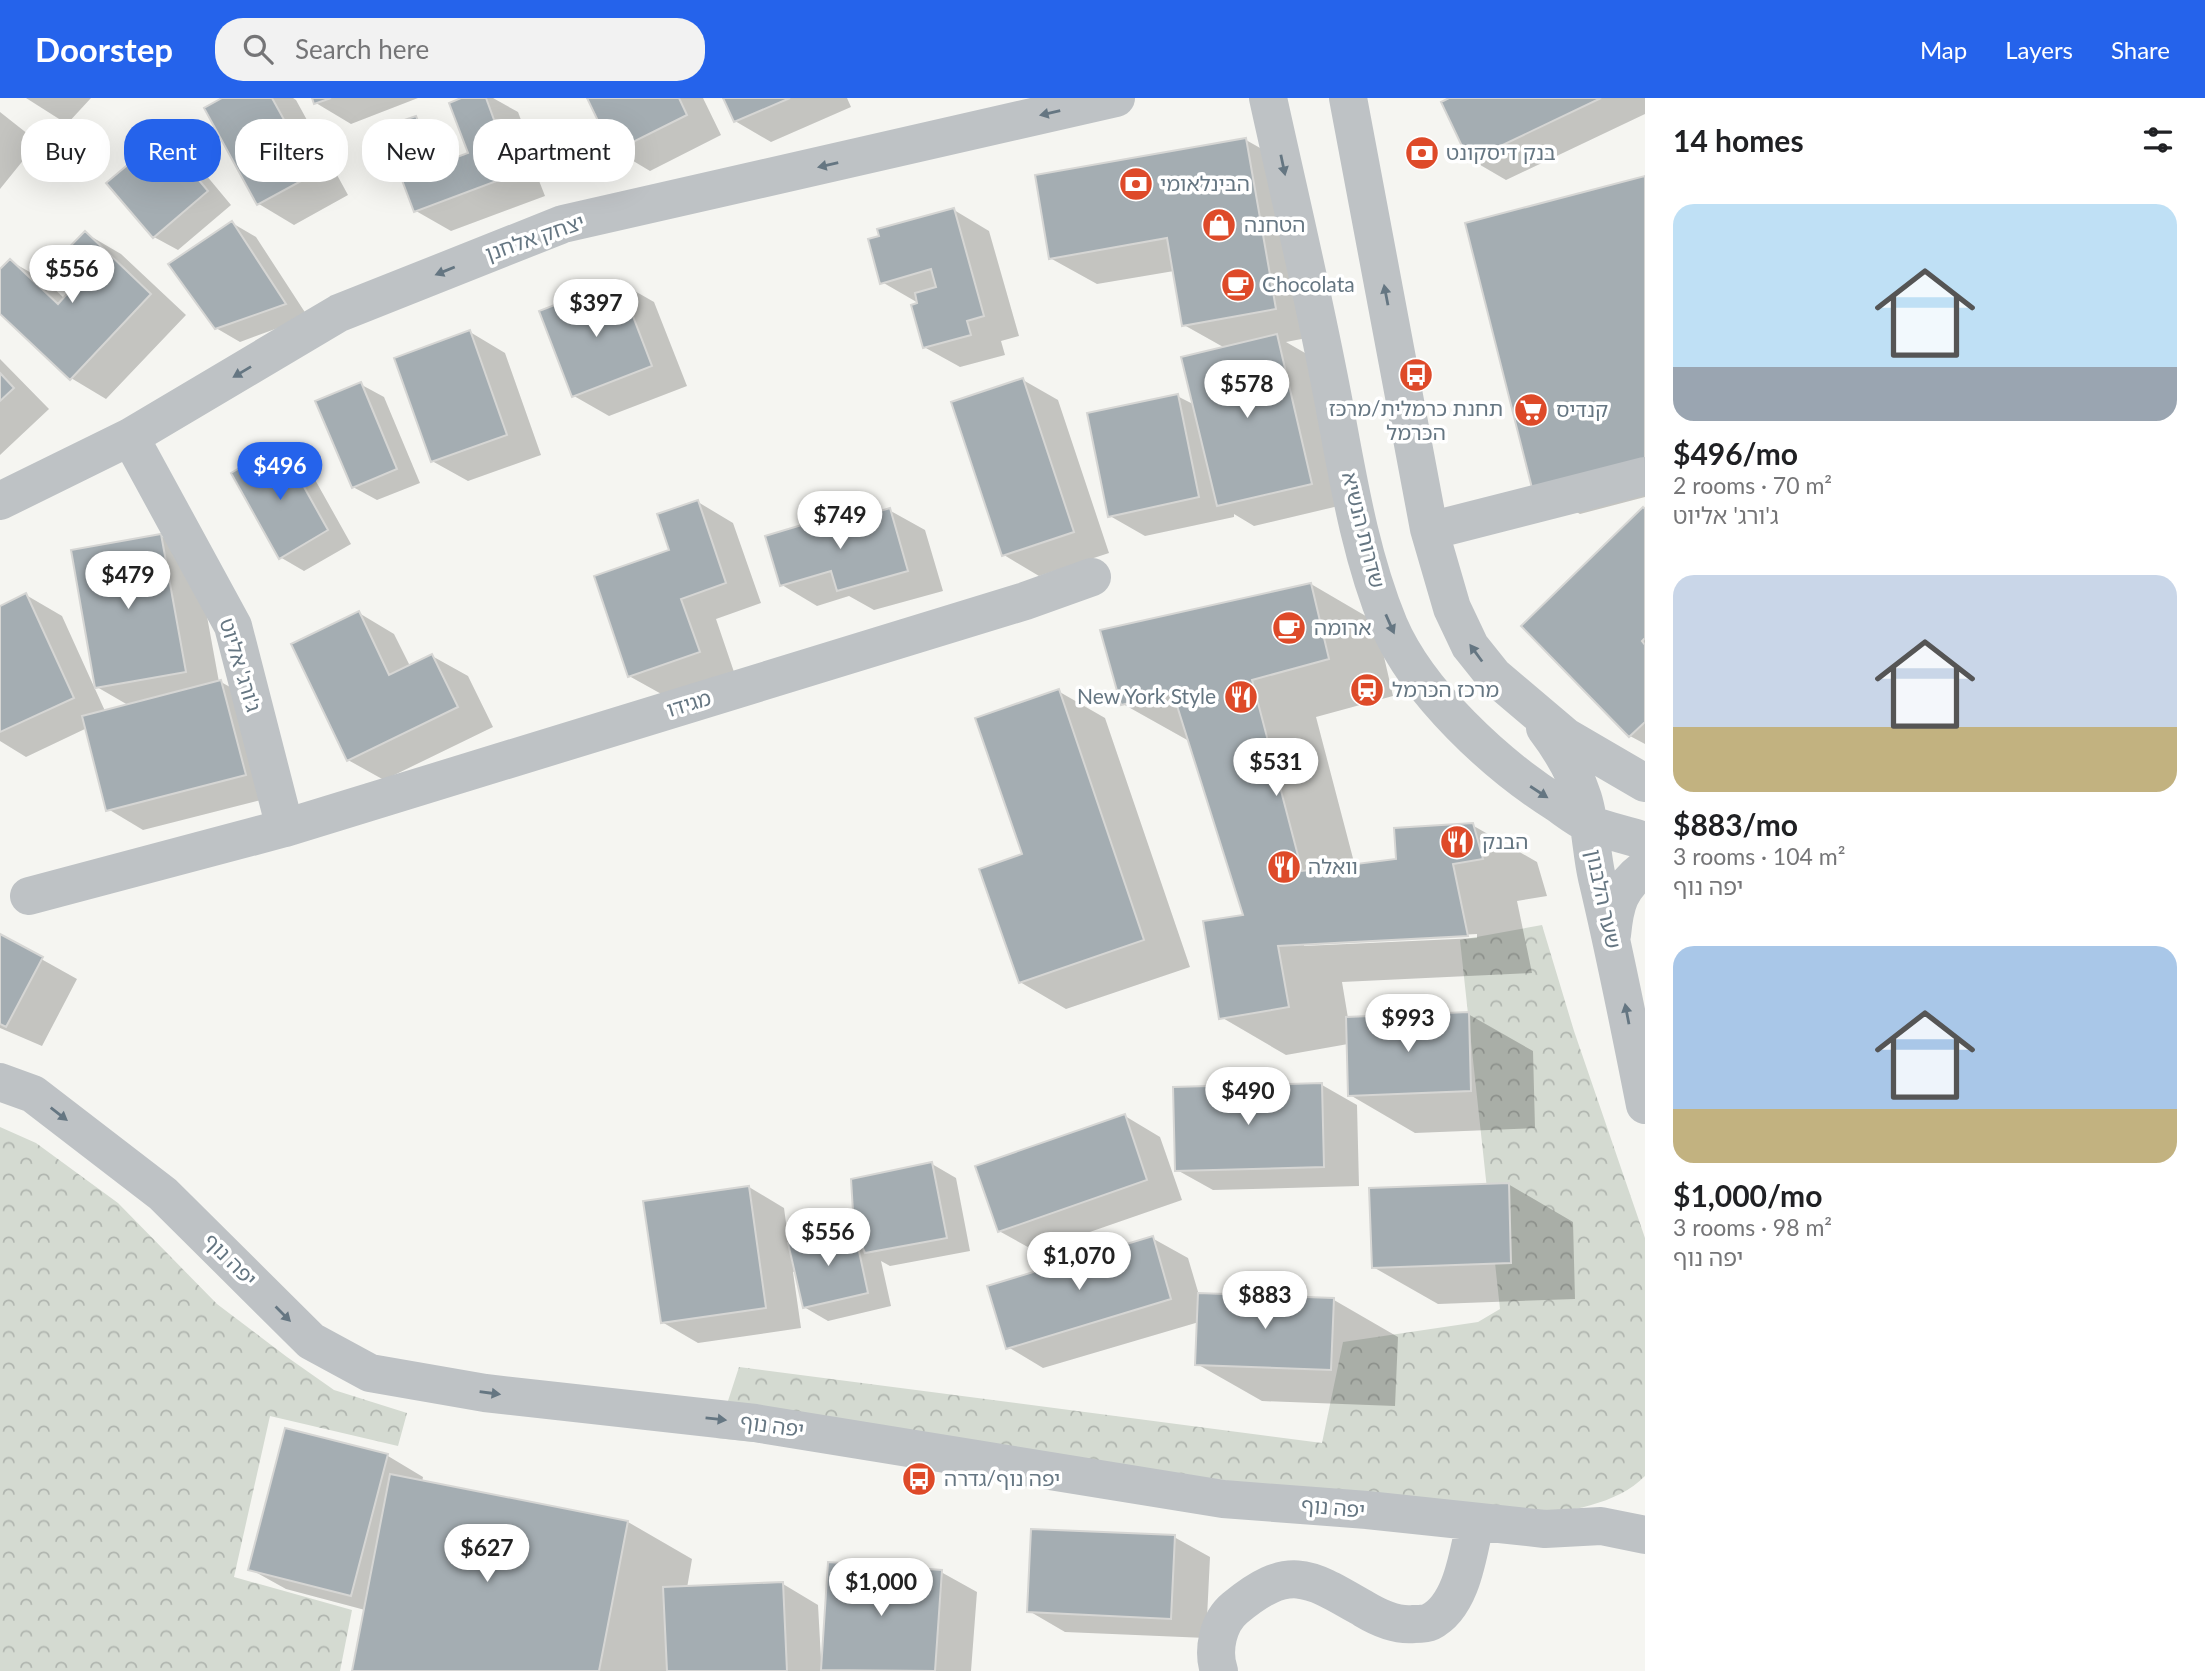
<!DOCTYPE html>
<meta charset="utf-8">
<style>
body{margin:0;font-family:Lato,"Noto Sans Hebrew",sans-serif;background:#f2f2f2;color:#202124;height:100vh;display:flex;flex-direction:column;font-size:26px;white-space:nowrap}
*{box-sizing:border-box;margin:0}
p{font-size:23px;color:#757577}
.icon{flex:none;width:38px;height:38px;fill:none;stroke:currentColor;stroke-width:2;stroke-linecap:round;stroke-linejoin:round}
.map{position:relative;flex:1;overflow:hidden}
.panel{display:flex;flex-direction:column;background:#fff;width:560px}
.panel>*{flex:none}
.guide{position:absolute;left:21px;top:21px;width:665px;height:63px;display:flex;gap:14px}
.price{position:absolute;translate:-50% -60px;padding:0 16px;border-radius:24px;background:#fff;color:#222;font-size:23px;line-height:46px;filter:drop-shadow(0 2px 4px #0008)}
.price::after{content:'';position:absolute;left:50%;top:42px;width:21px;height:16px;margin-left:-10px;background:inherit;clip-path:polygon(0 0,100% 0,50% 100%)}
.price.active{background:#2563eb;color:#fff}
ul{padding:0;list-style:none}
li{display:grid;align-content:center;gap:14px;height:371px;padding:0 28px}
li span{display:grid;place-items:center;height:217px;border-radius:21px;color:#555}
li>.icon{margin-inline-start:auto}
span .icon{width:126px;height:126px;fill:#fffc;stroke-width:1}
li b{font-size:30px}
h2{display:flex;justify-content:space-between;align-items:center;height:84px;padding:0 28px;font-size:30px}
.tag{padding:0 24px;border-radius:28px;background:#fff;box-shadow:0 7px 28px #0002;font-size:24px;line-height:63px}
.tag.active{background:#2563eb;color:#fff}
header{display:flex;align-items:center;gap:42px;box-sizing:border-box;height:98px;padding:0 35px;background:#2563eb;color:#fff}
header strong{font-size:33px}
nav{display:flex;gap:38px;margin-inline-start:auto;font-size:24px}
.search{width:490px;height:63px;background:#f2f2f2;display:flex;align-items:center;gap:18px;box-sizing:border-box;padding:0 24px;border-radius:28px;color:#757577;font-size:26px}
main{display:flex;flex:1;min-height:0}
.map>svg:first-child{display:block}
.forest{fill:url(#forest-crowns)}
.shadow{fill:#0003;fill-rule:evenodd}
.building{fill:#a4adb2;stroke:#d6d6d4;stroke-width:2}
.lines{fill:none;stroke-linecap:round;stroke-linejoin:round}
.minor{stroke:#bec2c5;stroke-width:38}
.oneway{fill:#657682}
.labels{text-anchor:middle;stroke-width:7;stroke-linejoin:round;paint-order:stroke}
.poi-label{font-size:21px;fill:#657682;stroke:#fff;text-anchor:start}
.street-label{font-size:21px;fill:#657682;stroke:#fff}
</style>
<header>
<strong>Doorstep</strong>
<div class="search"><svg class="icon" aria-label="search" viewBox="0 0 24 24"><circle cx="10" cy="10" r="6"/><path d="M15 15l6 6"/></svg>Search here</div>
<nav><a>Map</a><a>Layers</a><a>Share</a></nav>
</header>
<main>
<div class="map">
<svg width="1645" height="1573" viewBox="0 0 1645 1573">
<defs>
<pattern id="forest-crowns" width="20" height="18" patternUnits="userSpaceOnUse" patternTransform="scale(1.75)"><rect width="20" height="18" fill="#d4dad1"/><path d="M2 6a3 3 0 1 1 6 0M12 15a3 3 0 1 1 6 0" fill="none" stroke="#b0b5af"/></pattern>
</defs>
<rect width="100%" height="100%" fill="#f5f5f1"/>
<path class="forest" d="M1542,827L1574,933L1645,1140V1378C1610,1414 1538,1417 1491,1422L716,1340L739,1269L1322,1345L1343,1244L1478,1224L1500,1211L1460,842Z
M0,1029L36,1045L118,1105L217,1206L287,1259L334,1292L407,1315L398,1348L270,1318L234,1479L352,1512L340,1573H0Z"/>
<path class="shadow" d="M26,0H91L67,26Z
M226,0H293L296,2L348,97L294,127L259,106L206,11Z
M314,0H418L351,26L316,5Z
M466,0H493L518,14L532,51L527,52L545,98L451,133L416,113L400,73L395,69L416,20L451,40L459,60L471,56Z
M589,0H703L721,37L650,73L615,52Z
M725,0H847L851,9L771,44L735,23Z
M1453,0H1645V16L1506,82L1470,61Z
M0,14L38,44L0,91Z
M162,40L186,53L231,107L178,152L154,139Z
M1246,42L1292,68L1322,237L1286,244L1312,259L1347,406L1254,428L1234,416V419L1145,438L1110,418L1177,298L1195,307L1225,250L1184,227L1174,173L1097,186L1050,160Z
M1645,80V399L1580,416L1533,389Z
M954,112L989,133L1019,238L1001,243L1005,257L960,269L924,249L920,206L882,184Z
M232,125L256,139L308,219L240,244L216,230Z
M85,135L121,156L186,217L106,301L71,280L0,213V174L10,163L46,183L65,201L77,188Z
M619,184L654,204L687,288L609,318L574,298Z
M470,234L505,255L541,357L468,383L432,363Z
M0,261L49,311L0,357Z
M1023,282L1058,302L1109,455L1039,478L1004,457Z
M360,286L384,299L420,385L377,402L353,389Z
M280,348L304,362L351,446L304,473L280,459Z
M698,404L733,425L761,505L716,521L734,574L665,598L629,578L672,453Z
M889,412L925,432L943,493L874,512L849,498L817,508L782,487L815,425L825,431Z
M1645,413V646L1630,638L1524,528Z
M161,438L196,458L219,584H221L257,604L281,697L143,732L108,711L87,630L26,659L0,643V510L26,497L62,518L105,613L128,607L97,589Z
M1311,486L1376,524L1393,598L1316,619L1355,768L1398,763L1472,727L1537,764L1547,798L1517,803L1532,875L1342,884L1348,920L1468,916L1533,953L1535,1030L1415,1035L1350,997L1348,946L1286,957L1221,919L1245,819L1189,643L1123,606ZM1477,836V840L1304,848V845Z
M359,515L394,536L410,568L432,558L468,578L493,629L384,682L348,662Z
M1058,593L1105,620L1190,869L1066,911L1020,884Z
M0,838L77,881L42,948L0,930Z
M1322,987L1357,1007L1359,1088L1213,1092L1177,1072Z
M1125,1018L1160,1039L1182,1102L1035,1153L999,1133Z
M932,1066L956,1080L970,1153L890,1168L881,1163L891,1208L828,1223L804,1209L796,1173L793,1174L801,1230L698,1245L662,1224L749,1089L784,1110L789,1147L856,1132Z
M1508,1086L1573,1124L1575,1201L1438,1206L1373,1169Z
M1152,1140L1188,1160L1199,1197L1334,1202L1398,1239L1395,1308L1262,1303L1197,1266L1199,1224L1043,1270L1008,1249Z
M287,1332L388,1358L423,1379L422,1384L628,1424L692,1461L687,1490L783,1486L818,1507L821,1561L941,1474L977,1494L971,1573H826L821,1570V1573H353L365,1512L286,1491L250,1471Z
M1174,1439L1210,1459L1206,1540L1065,1534L1029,1513Z"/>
<path class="building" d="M222,0H272L314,76L257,107L204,10Z
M312,0H331L314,6Z
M461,0H486L497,30L493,32L510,78L414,114L397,69L393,71L378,31L416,18L436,67L468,55L449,5Z
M587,0H679L687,17L613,54Z
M723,0H790L734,24Z
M1449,0H1601L1469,63L1441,4Z
M162,38L208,93L153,140L106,85Z
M1246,40L1276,211L1182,228L1167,140L1049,161L1035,77Z
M1645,78V361L1532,390L1465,125Z
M954,110L984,218L967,223L971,237L923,250L911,207L917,205L915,195L936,189L931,171L880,186L868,141L879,138L877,131Z
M232,123L286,206L215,231L168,166Z
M85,133L151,196L70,282L0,216V171L10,161L58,206L74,188L52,167Z
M619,182L652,268L572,299L539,213Z
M470,232L507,337L431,364L394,260Z
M1277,236L1312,386L1217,408L1181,259Z
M0,275L14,290L0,303Z
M1023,280L1074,434L1002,458L951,304Z
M361,284L397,371L352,390L315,303Z
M1178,296L1199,399L1108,419L1087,315Z
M280,346L328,432L279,461L231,375Z
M698,402L726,485L681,501L700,554L628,579L594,478L669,452L657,416Z
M1643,409L1645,411V540L1642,543L1645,547V624L1629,639L1521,528Z
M890,410L908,473L837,493L831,473L780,488L765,438L815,423L817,432Z
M161,436L186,574L95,590L71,452Z
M1311,485L1329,561L1252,582L1302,773L1396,761L1394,730L1473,725L1483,761L1453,766L1468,838L1278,848L1289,909L1219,921L1203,823L1243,817L1173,595L1121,607L1100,532Z
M26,495L74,600L0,634V508Z
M359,513L389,577L432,556L458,609L347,663L291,546Z
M221,582L246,677L106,713L82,618Z
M1059,591L1144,842L1019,885L979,771L1022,756L975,620Z
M0,836L43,859L6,929L0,926Z
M1469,914L1471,993L1348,998L1346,919Z
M1322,985L1324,1069L1175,1073L1173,989Z
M1125,1016L1147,1082L998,1134L975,1068Z
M932,1064L947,1140L865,1155L854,1130L851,1081Z
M1509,1085L1511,1165L1372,1170L1369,1090Z
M749,1088L766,1210L661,1225L643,1103Z
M854,1130L868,1195L803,1210L788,1145Z
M1153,1138L1171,1201L1006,1251L987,1188Z
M1198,1195L1334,1200L1331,1272L1195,1267Z
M285,1330L388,1356L351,1498L248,1472Z
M390,1376L628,1423L599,1573H352Z
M1031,1431L1175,1437L1171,1521L1027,1514Z
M828,1464L942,1472L935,1573L821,1572Z
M783,1484L787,1573H667L663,1489Z"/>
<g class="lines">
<path class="minor" d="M1268,0C1288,91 1310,183 1328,275C1345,359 1356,447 1389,527C1418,595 1496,667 1558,706C1568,713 1578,721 1589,726C1607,733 1627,737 1645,743
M1348,0L1429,431L1452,510L1470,548L1494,578L1566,639L1645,685
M130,339L233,528L285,730
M0,403L130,339L339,215L563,126L1116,0
M1429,431L1449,428L1645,378
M1545,630C1561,651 1575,675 1583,700C1591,726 1591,754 1597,780C1615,855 1630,931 1645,1007
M29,798L285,730L1025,503L1092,479
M1612,837C1615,806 1619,790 1645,770
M0,984L33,996L163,1096L311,1243L370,1275L485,1295L755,1325L1223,1401L1367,1412L1545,1431L1601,1428L1645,1437
M1219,1573C1212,1552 1218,1524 1235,1510C1289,1465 1309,1479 1364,1511C1379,1520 1396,1528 1414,1526C1419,1526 1426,1526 1430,1524C1462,1508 1468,1456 1475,1425"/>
</g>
<defs><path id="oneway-solid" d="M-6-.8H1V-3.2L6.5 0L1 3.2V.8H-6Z" transform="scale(1.75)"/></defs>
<g class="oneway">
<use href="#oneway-solid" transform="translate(1050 15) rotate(167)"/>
<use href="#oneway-solid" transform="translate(828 67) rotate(167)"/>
<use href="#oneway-solid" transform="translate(1283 67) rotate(78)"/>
<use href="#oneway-solid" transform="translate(445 173) rotate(158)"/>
<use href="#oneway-solid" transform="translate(1386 197) rotate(-101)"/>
<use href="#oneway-solid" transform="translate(242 274) rotate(149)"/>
<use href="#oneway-solid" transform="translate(1390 526) rotate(66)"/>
<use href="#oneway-solid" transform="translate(1476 555) rotate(-126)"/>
<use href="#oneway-solid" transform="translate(1539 694) rotate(33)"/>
<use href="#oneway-solid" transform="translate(1627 916) rotate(-101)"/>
<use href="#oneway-solid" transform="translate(59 1016) rotate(38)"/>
<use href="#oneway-solid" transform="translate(283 1216) rotate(45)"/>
<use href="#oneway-solid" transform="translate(490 1295) rotate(8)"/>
<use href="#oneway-solid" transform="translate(716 1321) rotate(6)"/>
</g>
<defs>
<g id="bank-disc" transform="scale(1.75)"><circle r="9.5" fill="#de4a29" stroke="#fff"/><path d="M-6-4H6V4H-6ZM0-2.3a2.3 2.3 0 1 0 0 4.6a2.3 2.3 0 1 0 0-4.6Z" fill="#fff"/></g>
<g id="shop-disc" transform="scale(1.75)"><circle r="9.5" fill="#de4a29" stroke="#fff"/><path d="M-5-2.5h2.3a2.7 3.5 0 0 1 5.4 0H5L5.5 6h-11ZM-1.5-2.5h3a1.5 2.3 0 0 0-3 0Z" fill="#fff"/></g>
<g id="cafe-disc" transform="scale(1.75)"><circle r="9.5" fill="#de4a29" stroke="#fff"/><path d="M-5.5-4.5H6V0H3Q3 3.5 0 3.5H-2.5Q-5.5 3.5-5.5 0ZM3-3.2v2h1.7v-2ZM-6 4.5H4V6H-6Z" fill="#fff"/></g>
<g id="bus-disc" transform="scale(1.75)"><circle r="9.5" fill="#de4a29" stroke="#fff"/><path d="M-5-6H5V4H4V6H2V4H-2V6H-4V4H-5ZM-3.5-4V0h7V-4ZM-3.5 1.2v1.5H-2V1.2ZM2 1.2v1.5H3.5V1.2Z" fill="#fff"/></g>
<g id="supermarket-disc" transform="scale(1.75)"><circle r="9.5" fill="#de4a29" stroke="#fff"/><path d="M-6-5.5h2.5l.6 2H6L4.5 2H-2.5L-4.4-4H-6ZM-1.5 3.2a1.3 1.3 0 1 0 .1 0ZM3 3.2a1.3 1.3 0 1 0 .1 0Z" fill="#fff"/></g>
<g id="station-disc" transform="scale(1.75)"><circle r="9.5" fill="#de4a29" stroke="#fff"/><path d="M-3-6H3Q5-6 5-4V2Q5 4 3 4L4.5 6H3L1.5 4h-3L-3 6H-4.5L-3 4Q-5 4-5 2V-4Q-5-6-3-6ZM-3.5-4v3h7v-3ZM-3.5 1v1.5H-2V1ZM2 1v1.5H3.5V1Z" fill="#fff"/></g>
<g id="restaurant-disc" transform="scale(1.75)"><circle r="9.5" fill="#de4a29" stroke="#fff"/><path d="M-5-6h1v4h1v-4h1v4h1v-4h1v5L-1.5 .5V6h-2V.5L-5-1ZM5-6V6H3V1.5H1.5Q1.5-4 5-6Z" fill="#fff"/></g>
</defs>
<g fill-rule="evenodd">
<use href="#bank-disc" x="1422" y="55"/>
<use href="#bank-disc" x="1136" y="86"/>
<use href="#shop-disc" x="1219" y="127"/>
<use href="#cafe-disc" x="1238" y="187"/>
<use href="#bus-disc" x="1416" y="277"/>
<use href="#supermarket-disc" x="1531" y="312"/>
<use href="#cafe-disc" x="1289" y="530"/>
<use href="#station-disc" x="1367" y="592"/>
<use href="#restaurant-disc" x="1241" y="599"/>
<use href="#restaurant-disc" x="1457" y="744"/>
<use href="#restaurant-disc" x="1284" y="769"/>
<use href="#bus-disc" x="919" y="1381"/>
</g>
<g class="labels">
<g class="poi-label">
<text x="1446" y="62">בנק דיסקונט</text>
<text x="1160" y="93">הבינלאומי</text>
<text x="1244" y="134">הטחנה</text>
<text x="1262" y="194">Chocolata</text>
<text x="1416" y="318" text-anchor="middle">תחנת כרמלית/מרכז<tspan x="1416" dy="24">הכרמל</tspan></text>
<text x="1556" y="319">קנדיס</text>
<text x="1314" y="537">ארומה</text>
<text x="1392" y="599">מרכז הכרמל</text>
<text x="1216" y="606" text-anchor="end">New York Style</text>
<text x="1482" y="751">הבנק</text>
<text x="1308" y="776">וואלה</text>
<text x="944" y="1388">יפה נוף/גדרה</text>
</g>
<g class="street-label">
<text transform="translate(535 140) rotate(-19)" y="7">יצחק אלחנן</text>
<text transform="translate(1363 432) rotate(76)" y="7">שדרות הנשיא</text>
<text transform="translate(240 567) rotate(73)" y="7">ג'ורג' אליוט</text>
<text transform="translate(689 606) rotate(-17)" y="7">מגידו</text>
<text transform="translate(1603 801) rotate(78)" y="7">שער הלבנון</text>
<text transform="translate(230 1162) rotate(45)" y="7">יפה נוף</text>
<text transform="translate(772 1328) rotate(8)" y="7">יפה נוף</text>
<text transform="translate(1333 1410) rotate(5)" y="7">יפה נוף</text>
</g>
</g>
</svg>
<b class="price" style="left:72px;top:207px">$556</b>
<b class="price" style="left:596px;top:241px">$397</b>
<b class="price" style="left:1247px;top:322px">$578</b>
<b class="price active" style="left:280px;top:404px">$496</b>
<b class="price" style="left:840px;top:453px">$749</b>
<b class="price" style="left:128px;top:513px">$479</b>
<b class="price" style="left:1276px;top:700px">$531</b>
<b class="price" style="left:1408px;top:956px">$993</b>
<b class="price" style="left:1248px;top:1029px">$490</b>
<b class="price" style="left:828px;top:1170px">$556</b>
<b class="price" style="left:1079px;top:1194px">$1,070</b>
<b class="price" style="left:1265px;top:1233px">$883</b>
<b class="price" style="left:487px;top:1486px">$627</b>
<b class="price" style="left:881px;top:1520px">$1,000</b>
<div class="guide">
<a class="tag">Buy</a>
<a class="tag active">Rent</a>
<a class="tag">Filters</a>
<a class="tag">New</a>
<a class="tag">Apartment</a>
</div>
</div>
<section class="panel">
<h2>14 homes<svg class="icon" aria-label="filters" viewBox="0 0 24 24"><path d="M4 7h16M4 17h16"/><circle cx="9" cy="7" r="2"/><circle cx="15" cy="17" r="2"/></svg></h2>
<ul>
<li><span style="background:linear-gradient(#bfe0f5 75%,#9aa5b1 0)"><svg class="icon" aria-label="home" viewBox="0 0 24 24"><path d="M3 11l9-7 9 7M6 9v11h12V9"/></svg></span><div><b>$496/mo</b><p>2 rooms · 70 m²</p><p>ג'ורג' אליוט</p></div></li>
<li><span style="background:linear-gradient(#c9d6e8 70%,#c2b280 0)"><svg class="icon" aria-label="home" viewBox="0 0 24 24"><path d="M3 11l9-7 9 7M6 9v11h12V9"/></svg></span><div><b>$883/mo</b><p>3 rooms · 104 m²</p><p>יפה נוף</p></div></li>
<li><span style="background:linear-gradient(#a9c7e8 75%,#c2b280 0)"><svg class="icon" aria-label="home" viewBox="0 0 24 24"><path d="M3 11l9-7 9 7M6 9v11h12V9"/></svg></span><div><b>$1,000/mo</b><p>3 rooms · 98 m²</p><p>יפה נוף</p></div></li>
</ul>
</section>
</main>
